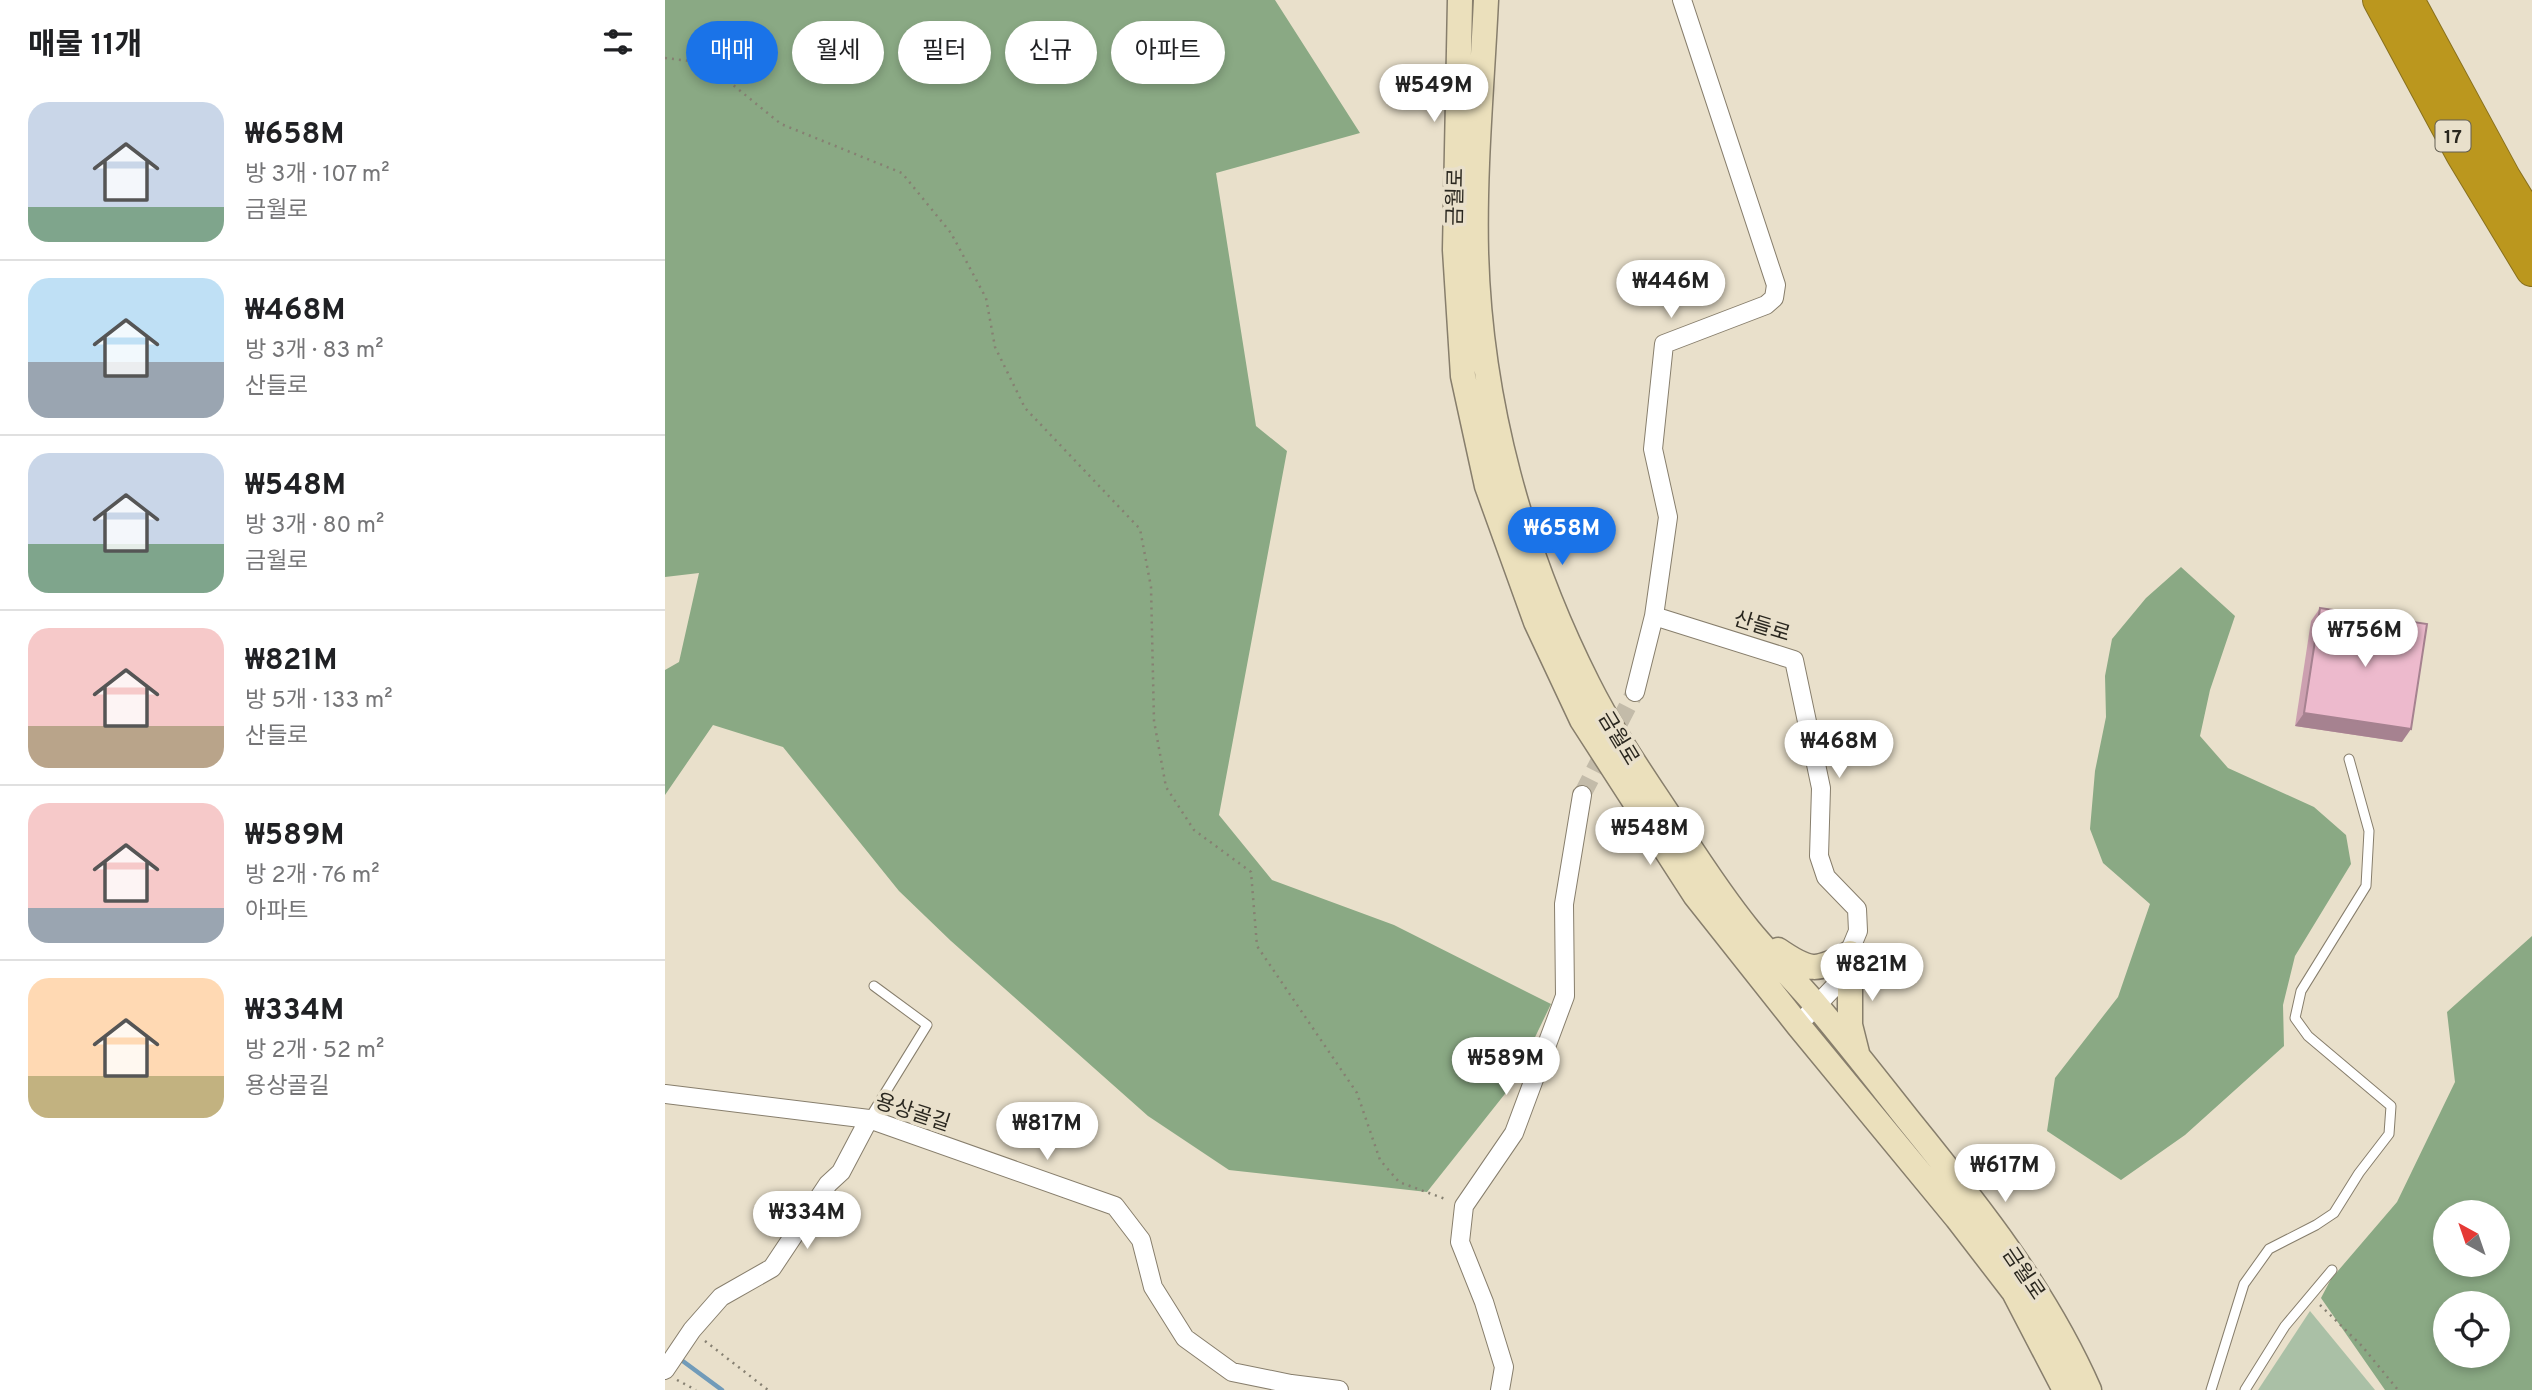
<!DOCTYPE html>
<html lang="ko">
<meta charset="utf-8">
<style>
body{margin:0;font-family:Overpass,"Noto Sans KR",sans-serif;background:#f2f2f2;color:#202124;height:100vh;display:flex;flex-direction:column;font-size:26px;white-space:nowrap}
*{box-sizing:border-box;margin:0}
p{font-size:23px;color:#757577}
.icon{flex:none;width:38px;height:38px;fill:none;stroke:currentColor;stroke-width:2;stroke-linecap:round;stroke-linejoin:round}
.map{position:relative;flex:1;overflow:hidden}
.drawer{display:flex;flex-direction:column;background:#fff;width:665px}
.drawer>*{flex:none}
.top-card{position:absolute;left:21px;top:21px;width:665px;height:63px;display:flex;gap:14px}
.needle{width:46px;rotate:320deg}
.buttons{position:absolute;left:1768px;top:1200px;display:grid;gap:14px}
.buttons a{display:grid;place-items:center;width:77px;height:77px;border-radius:50%;background:#fff;box-shadow:0 4px 10px #0003;font-size:35px}
.price{position:absolute;translate:-50% -60px;padding:0 16px;border-radius:24px;background:#fff;color:#222;font-size:23px;line-height:46px;filter:drop-shadow(0 2px 4px #0008)}
.price::after{content:'';position:absolute;left:50%;top:42px;width:21px;height:16px;margin-left:-10px;background:inherit;clip-path:polygon(0 0,100% 0,50% 100%)}
.price.on{background:#1a73e8;color:#fff}
ul{padding:0;list-style:none}
li{display:flex;align-items:center;gap:21px;height:175px;padding:0 28px}
li+li{border-top:2px solid #e0e0e0}
li span{display:grid;place-items:center;flex:none;width:196px;height:140px;border-radius:21px;color:#555}
li>.icon{margin-inline-start:auto}
span .icon{width:84px;height:84px;fill:#fffc;stroke-width:1}
li b{font-size:30px}
h2{display:flex;justify-content:space-between;align-items:center;height:84px;padding:0 28px;font-size:30px}
.pill{padding:0 24px;border-radius:32px;background:#fff;box-shadow:0 4px 10px #0003;font-size:24px;line-height:63px}
.pill.on{background:#1a73e8;color:#fff}
main{display:flex;flex:1;min-height:0}
.map>svg:first-child{display:block}
.green{fill:#aac0a6}
.forest{fill:#8aa984;fill-rule:evenodd}
.lines{fill:none;stroke-linecap:round;stroke-linejoin:round}
.stream{stroke:#719bb9;stroke-width:4.5}
.minor-tunnel{stroke:#c3bba9;stroke-width:18;stroke-dasharray:18 9;stroke-linecap:butt}
.service-casing{stroke:#877e6c;stroke-width:11}
.minor-casing{stroke:#877e6c;stroke-width:20}
.secondary-casing{stroke:#877e6c;stroke-width:27}
.motorway-casing{stroke:#88701e;stroke-width:34}
.path{stroke:#868072;stroke-width:2.5;stroke-dasharray:2 5;stroke-linecap:butt}
.service{stroke:#fff;stroke-width:9}
.minor{stroke:#fff;stroke-width:18}
.secondary{stroke:#ebe0bc;stroke-width:24}
.motorway{stroke:#bb971e;stroke-width:32}
.wall{fill:#cca0b0}
.shaded-wall{fill:#a68290}
.building{fill:#edbacd;stroke:#a68290;stroke-width:2}
.labels{text-anchor:middle;stroke-width:7;stroke-linejoin:round;paint-order:stroke}
.shield{fill:#e9e0cb;stroke:#635e53;stroke-width:2}
.shield-label{font-size:19px;font-weight:bold;fill:#2a271f}
.street-label{font-size:21px;fill:#2a271f;stroke:#e9e0cb}
</style>
<main>
<section class="drawer">
<h2>매물 11개<svg class="icon" aria-label="filters" viewBox="0 0 24 24"><path d="M4 7h16M4 17h16"/><circle cx="9" cy="7" r="2"/><circle cx="15" cy="17" r="2"/></svg></h2>
<ul>
<li><span style="background:linear-gradient(#c9d6e8 75%,#7fa58c 0)"><svg class="icon" aria-label="home" viewBox="0 0 24 24"><path d="M3 11l9-7 9 7M6 9v11h12V9"/></svg></span><div><b>₩658M</b><p>방 3개 · 107 m²</p><p>금월로</p></div></li>
<li><span style="background:linear-gradient(#bfe0f5 60%,#9aa5b1 0)"><svg class="icon" aria-label="home" viewBox="0 0 24 24"><path d="M3 11l9-7 9 7M6 9v11h12V9"/></svg></span><div><b>₩468M</b><p>방 3개 · 83 m²</p><p>산들로</p></div></li>
<li><span style="background:linear-gradient(#c9d6e8 65%,#7fa58c 0)"><svg class="icon" aria-label="home" viewBox="0 0 24 24"><path d="M3 11l9-7 9 7M6 9v11h12V9"/></svg></span><div><b>₩548M</b><p>방 3개 · 80 m²</p><p>금월로</p></div></li>
<li><span style="background:linear-gradient(#f6c9c9 70%,#b9a48a 0)"><svg class="icon" aria-label="home" viewBox="0 0 24 24"><path d="M3 11l9-7 9 7M6 9v11h12V9"/></svg></span><div><b>₩821M</b><p>방 5개 · 133 m²</p><p>산들로</p></div></li>
<li><span style="background:linear-gradient(#f6c9c9 75%,#9aa5b1 0)"><svg class="icon" aria-label="home" viewBox="0 0 24 24"><path d="M3 11l9-7 9 7M6 9v11h12V9"/></svg></span><div><b>₩589M</b><p>방 2개 · 76 m²</p><p>아파트</p></div></li>
<li><span style="background:linear-gradient(#ffd9b3 70%,#c2b280 0)"><svg class="icon" aria-label="home" viewBox="0 0 24 24"><path d="M3 11l9-7 9 7M6 9v11h12V9"/></svg></span><div><b>₩334M</b><p>방 2개 · 52 m²</p><p>용상골길</p></div></li>
</ul>
</section>
<div class="map">
<svg width="1867" height="1390" viewBox="0 0 1867 1390">
<rect width="100%" height="100%" fill="#e9e0cb"/>
<path class="green" d="M1645,1311L1710,1390H1593Z"/>
<path class="forest" d="M0,0H610L695,133L551,173L591,426L622,451L554,815L607,880L729,925L886,1004L847,1085L762,1192L564,1170L483,1116L286,941L234,891L118,747L48,725L0,795V670L14,662L34,573L0,577Z
M1516,567L1570,616L1545,690L1535,736L1563,768L1649,807L1681,835L1686,864L1630,956L1618,1005L1619,1046L1520,1135L1456,1180L1382,1131L1390,1078L1453,997L1485,904L1438,863L1425,829L1430,771L1441,717L1440,676L1447,639L1481,598Z
M1867,936V1390H1720L1656,1298L1666,1279L1732,1202L1790,1082L1782,1012ZM1780,1213H1832V1265H1780ZM1780,1304H1832V1356H1780Z"/>
<g class="lines">
<path class="stream" d="M15,1359L57,1390"/>
<path class="minor-tunnel" d="M917,795L970,692"/>
<g class="service-casing">
<path id="service" d="M204,1119L262,1025L209,986
M1546,1390L1579,1284L1604,1249L1651,1225L1669,1213L1694,1173L1724,1134L1726,1106L1643,1036L1630,1018L1636,991L1701,886L1704,831L1684,759
M1580,1390L1620,1326L1667,1270"/>
</g>
<g class="minor-casing">
<path id="minor" d="M989,616L1129,660L1156,788L1154,856L1161,877L1192,909L1193,931L1170,986L1133,1025
M970,692L989,616L1003,517L988,449L999,344L1101,305L1109,298L1111,285L1017,0
M0,1094L204,1119L450,1206L476,1240L488,1287L520,1338L567,1372L626,1384L674,1390
M0,1370L27,1330L56,1297L107,1268L163,1184L176,1172L204,1119
M835,1390L839,1367L819,1302L795,1242L799,1206L849,1133L900,996L899,904L917,795"/>
</g>
<g class="secondary-casing">
<path id="secondary" d="M795,0L790,250L798,376L822,486L871,622L917,720L1030,895L1133,1025L1292,1218L1349,1292L1400,1390
M821,0C817,84 809,168 811,252C815,402 856,551 923,684C948,734 980,779 1010,825C1033,860 1056,896 1083,929C1104,955 1129,979 1151,1005C1183,1043 1214,1083 1245,1122C1313,1206 1380,1290 1424,1390
M1113,950C1145,972 1151,972 1185,953
M1185,953V1025L1192,1053"/>
</g>
<g class="motorway-casing">
<path id="motorway" d="M1714,0L1797,154L1867,270
M1743,0L1839,177L1867,223"/>
</g>
<path class="path" d="M0,58L41,63L116,124L237,173L286,233L321,298L330,347L360,408L475,529L486,587L489,721L501,787L529,830L586,872L592,946L692,1093L715,1160L734,1182L783,1200
M1655,1305L1697,1346L1733,1390
M40,1341L103,1390
M12,1380L31,1390"/>
<use href="#service" class="service"/>
<use href="#minor" class="minor"/>
<use href="#secondary" class="secondary"/>
<use href="#motorway" class="motorway"/>
</g>
<path class="wall" d="M1655,608L1737,742L1630,726L1646,621Z"/>
<path class="shaded-wall" d="M1639,713L1746,729L1737,742L1630,726Z"/>
<path class="building" d="M1655,608L1762,624L1746,729L1639,713Z"/>
<g class="labels">
<rect class="shield" x="1770.5" y="120.5" width="35" height="31" rx="5"/>
<g class="shield-label">
<text x="1788" y="143">17</text>
</g>
<g class="street-label">
<text transform="translate(790 197) rotate(-89)" y="7">금월로</text>
<text transform="translate(1097 626) rotate(17)" y="7">산들로</text>
<text transform="translate(954 738) rotate(59)" y="7">금월로</text>
<text transform="translate(248 1112) rotate(18)" y="7">용상골길</text>
<text transform="translate(1359 1273) rotate(56)" y="7">금월로</text>
</g>
</g>
</svg>
<div class="buttons">
<a><svg class="needle" viewBox="-14 -14 28 28"><path d="M0-13l5 13h-10z" fill="#e53935"/><path d="M0 13l5-13h-10z" fill="#757577"/></svg></a>
<a><svg class="icon" aria-label="locate" viewBox="0 0 24 24"><circle cx="12" cy="12" r="6"/><path d="M12 2v4M12 18v4M2 12h4M18 12h4"/></svg></a>
</div>
<b class="price" style="left:769px;top:124px">₩549M</b>
<b class="price" style="left:1006px;top:320px">₩446M</b>
<b class="price on" style="left:897px;top:567px">₩658M</b>
<b class="price" style="left:1700px;top:669px">₩756M</b>
<b class="price" style="left:1174px;top:780px">₩468M</b>
<b class="price" style="left:985px;top:867px">₩548M</b>
<b class="price" style="left:1207px;top:1003px">₩821M</b>
<b class="price" style="left:841px;top:1097px">₩589M</b>
<b class="price" style="left:382px;top:1162px">₩817M</b>
<b class="price" style="left:1340px;top:1204px">₩617M</b>
<b class="price" style="left:142px;top:1251px">₩334M</b>
<div class="top-card">
<a class="pill on">매매</a>
<a class="pill">월세</a>
<a class="pill">필터</a>
<a class="pill">신규</a>
<a class="pill">아파트</a>
</div>
</div>
</main>
